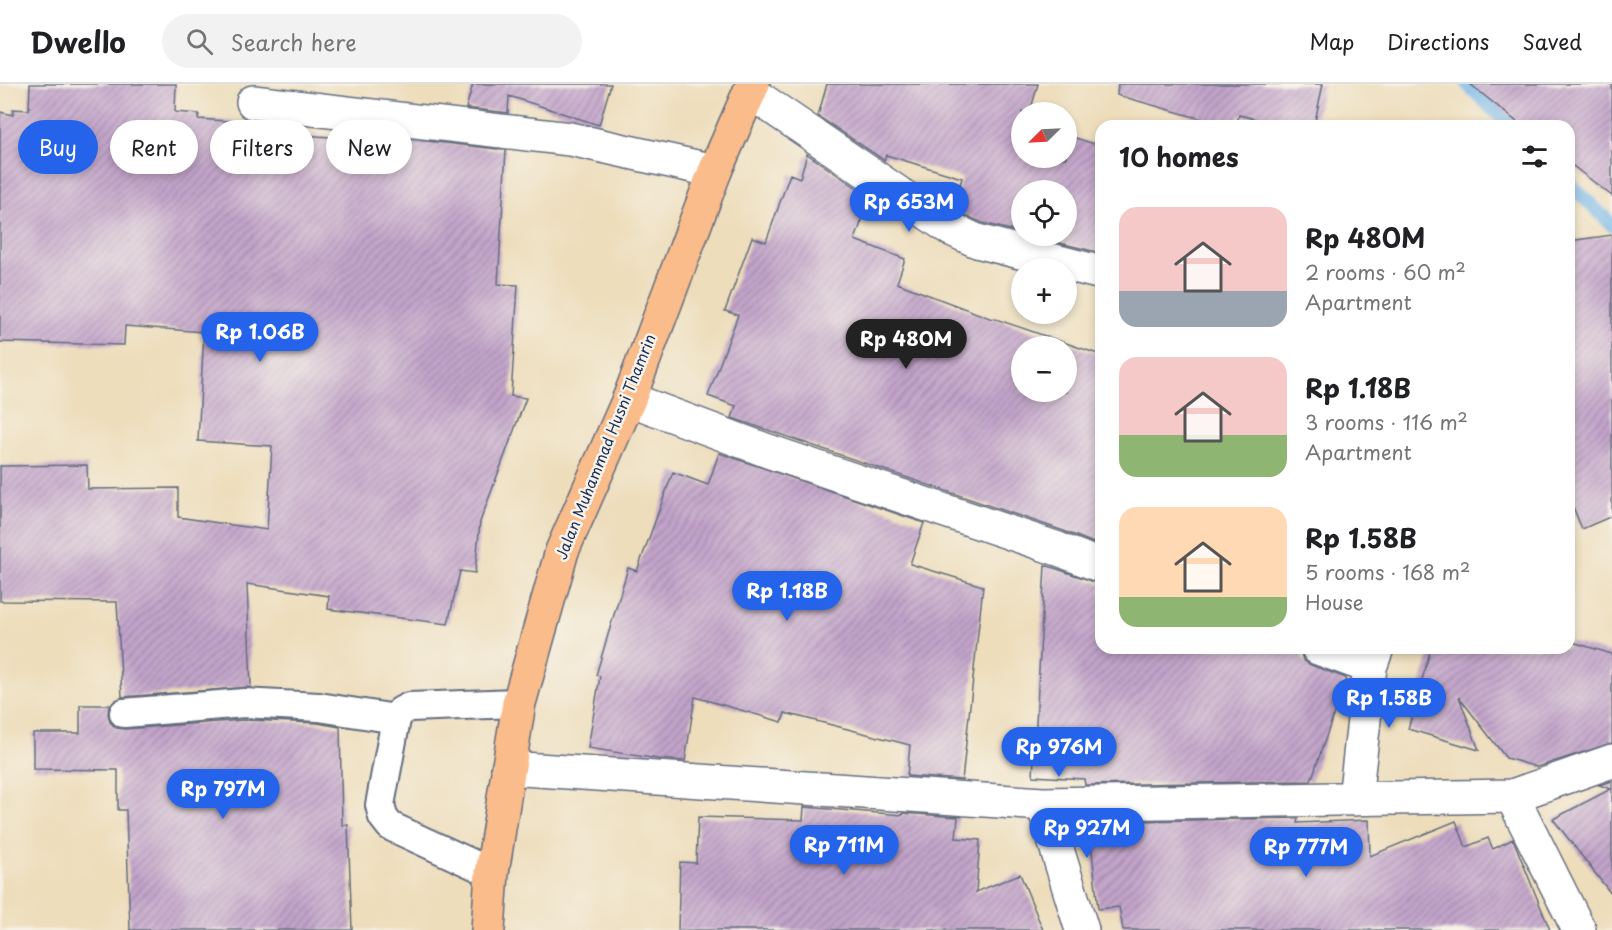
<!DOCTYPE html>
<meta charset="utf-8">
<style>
body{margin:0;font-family:"Playpen Sans",sans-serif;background:#f2f2f2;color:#202124;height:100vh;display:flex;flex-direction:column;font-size:22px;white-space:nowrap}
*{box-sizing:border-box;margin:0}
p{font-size:20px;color:#757577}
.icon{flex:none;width:33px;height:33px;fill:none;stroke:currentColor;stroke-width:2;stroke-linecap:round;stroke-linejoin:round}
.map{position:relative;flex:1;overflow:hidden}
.drawer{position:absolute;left:1095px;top:36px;width:480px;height:534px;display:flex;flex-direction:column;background:#fff;border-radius:18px;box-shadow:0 3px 9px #0003}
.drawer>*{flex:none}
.guide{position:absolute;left:18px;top:36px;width:570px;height:54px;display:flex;gap:12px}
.needle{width:39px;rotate:246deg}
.controls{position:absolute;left:1011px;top:18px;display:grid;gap:12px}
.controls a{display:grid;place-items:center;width:66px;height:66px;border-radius:50%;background:#fff;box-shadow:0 3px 9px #0003;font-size:30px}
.price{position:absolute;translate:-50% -51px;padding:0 14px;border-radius:21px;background:#2563eb;color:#fff;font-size:20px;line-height:39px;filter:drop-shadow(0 2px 3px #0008)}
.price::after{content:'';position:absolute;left:50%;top:36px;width:18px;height:14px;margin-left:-9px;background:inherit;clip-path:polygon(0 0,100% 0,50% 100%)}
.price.on{background:#222;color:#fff}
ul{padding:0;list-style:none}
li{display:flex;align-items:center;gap:18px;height:150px;padding:0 24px}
li span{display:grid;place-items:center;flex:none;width:168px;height:120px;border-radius:18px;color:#555}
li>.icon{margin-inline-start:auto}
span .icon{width:72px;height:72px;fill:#fffc;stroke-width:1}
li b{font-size:26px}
h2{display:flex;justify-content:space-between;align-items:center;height:72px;padding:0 24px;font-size:26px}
.chip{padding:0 21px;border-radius:27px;background:#fff;box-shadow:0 3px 9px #0003;font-size:21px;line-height:54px}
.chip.on{background:#2563eb;color:#fff}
header{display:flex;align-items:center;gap:36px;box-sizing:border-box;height:84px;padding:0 30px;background:#fff;border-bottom:2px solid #e0e0e0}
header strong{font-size:28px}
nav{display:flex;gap:33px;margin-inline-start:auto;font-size:21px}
.search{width:420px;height:54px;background:#f2f2f2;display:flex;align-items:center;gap:15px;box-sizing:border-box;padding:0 21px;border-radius:33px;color:#757577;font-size:22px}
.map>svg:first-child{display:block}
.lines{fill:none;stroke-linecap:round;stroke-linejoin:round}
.stream{stroke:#72b6e8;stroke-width:14}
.building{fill:url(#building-hatch);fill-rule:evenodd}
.lane-casing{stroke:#646c7f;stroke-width:32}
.street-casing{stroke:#646c7f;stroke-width:36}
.primary-casing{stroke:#646c7f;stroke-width:36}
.lane{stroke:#fff;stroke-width:28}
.street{stroke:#fff;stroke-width:33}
.primary{stroke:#f9bc8a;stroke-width:33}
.labels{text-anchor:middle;stroke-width:5;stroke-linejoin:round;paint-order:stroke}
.street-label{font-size:15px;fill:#1b2f5e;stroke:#f7f3e8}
</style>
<header>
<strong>Dwello</strong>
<div class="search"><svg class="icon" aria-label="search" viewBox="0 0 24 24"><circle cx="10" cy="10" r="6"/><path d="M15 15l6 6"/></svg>Search here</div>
<nav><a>Map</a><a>Directions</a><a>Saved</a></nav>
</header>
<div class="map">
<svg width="1612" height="846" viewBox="0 0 1612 846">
<defs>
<pattern id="building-hatch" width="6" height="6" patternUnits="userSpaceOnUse" patternTransform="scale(1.5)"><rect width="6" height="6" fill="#c3a4ca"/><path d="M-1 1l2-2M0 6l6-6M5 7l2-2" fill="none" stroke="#9e86a7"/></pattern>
</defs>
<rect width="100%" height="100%" fill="#f7f3e8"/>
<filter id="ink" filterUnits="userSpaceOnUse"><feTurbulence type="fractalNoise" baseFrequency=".0167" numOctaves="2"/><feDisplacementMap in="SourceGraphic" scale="12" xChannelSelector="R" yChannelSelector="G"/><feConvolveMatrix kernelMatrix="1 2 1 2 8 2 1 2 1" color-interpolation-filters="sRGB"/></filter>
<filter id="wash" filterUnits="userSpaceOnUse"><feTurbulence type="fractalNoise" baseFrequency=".008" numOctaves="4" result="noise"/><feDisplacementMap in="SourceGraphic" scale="24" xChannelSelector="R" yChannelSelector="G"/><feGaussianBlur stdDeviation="1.35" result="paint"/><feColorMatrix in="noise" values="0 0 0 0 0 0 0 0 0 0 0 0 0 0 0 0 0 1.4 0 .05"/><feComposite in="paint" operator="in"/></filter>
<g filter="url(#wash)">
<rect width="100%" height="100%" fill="#edddbb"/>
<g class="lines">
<path class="stream" d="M1467,0L1510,42
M1569,99L1612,141"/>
</g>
<g id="blocks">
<path class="building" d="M30,0H176L175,28L199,30L198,35L257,39L256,48L405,58V56L427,57L506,66L498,200L518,201L511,312L526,314L480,438L475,489L460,487L448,540L328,525L329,512L247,500L251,603L122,613L117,518L0,517V382L87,381L88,405L178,404V433L267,446L272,362L198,357L204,248L125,242L124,261L0,258V28L13,31V25L29,26Z
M473,0H611L599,41L509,12L508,29L466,24Z
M827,0H1038L1030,28H1022V74H1066V51L1101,62V169L1031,152H1066V106H1022V149L983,139L960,129L953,124L962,94L886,71L884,76L818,32Z
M1118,0H1323L1314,42H1284L1239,31L1236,42H1226L1117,11Z
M1470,0H1612V112L1569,79V42H1522Z
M807,70L870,113L855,156L905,175L897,199L992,235L993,234L1101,271V462L1064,447L732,334L736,322L708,312L738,231L725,227L752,153L766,158L790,90L800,94ZM1022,262H1066V308H1022Z
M1612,151V432L1582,445L1569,413V157Z
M719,369L924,439L910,480L983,502L962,696L907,692L910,661L785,629L782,638L695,613L685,677L658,675L588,664L600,592L596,591L628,484L637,487L673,388L708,401Z
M1045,481L1101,500V564H1295L1300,565L1303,576L1311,581L1346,594L1311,697L1085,701L1084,695L1033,692Z
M1569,557L1612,570V659L1537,683L1506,674L1459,613L1479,666L1408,645L1431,564H1569Z
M80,621H109L108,630L110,638L116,644L125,645L244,636L317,639L340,643L342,741H348L352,846H130L126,726H118V686L33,685V649H80Z
M1612,697V811L1553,735L1611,705L1599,701Z
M804,723L903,731V729L958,733L956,754L980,756L976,808L1020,790L1043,846H678L680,778L696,779L698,733L803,736Z
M1298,734L1297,739L1369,736L1370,772L1456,737L1466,763L1488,754L1493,765L1513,755L1550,846H1123L1119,823L1098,825L1089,738Z"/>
</g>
</g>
<g filter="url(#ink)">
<use href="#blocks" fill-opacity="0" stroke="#646c7f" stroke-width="1.5"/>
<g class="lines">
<g class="lane-casing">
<path id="lane" d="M124,629L244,619L319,623L396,635
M492,789L390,742L383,733L380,721L396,635L401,627L409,623L519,619"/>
</g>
<g class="street-casing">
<path id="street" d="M750,8L951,145L977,157L1098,188L1101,187
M253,18L570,55L715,87
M629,315L768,367L1058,465L1101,482
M1318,564L1370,583
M508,684L1043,720L1512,712L1612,677
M1512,712L1579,846
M1355,715L1370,583L1377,564
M1043,720L1082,846"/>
</g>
<g class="primary-casing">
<path id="primary" d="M488,846L492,789L519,619L562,467L629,315L715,87L753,0"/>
</g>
<use href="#lane" class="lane"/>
<use href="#street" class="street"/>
<use href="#primary" class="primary"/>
</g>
</g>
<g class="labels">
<g class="street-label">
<text transform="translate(606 363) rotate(-68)" y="5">Jalan Muhammad Husni Thamrin</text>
</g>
</g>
</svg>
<div class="controls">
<a><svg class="needle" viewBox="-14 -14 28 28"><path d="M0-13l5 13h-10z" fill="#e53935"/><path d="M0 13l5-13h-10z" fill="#757577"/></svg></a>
<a><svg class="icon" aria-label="locate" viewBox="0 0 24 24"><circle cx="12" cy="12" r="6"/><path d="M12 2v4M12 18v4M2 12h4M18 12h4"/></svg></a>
<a>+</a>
<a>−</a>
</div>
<b class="price" style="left:909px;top:149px">Rp 653M</b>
<b class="price" style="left:260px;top:279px">Rp 1.06B</b>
<b class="price on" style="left:906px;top:286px">Rp 480M</b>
<b class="price" style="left:787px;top:538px">Rp 1.18B</b>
<b class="price" style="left:1389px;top:645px">Rp 1.58B</b>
<b class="price" style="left:1059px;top:694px">Rp 976M</b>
<b class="price" style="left:223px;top:736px">Rp 797M</b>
<b class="price" style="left:1087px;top:775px">Rp 927M</b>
<b class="price" style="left:844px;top:792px">Rp 711M</b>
<b class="price" style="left:1306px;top:794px">Rp 777M</b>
<div class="guide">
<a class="chip on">Buy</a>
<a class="chip">Rent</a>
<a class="chip">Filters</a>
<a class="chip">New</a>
</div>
<section class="drawer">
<h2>10 homes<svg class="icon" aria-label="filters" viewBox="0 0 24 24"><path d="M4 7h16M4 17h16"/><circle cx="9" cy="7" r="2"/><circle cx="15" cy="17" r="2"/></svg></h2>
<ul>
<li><span style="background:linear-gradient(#f6c9c9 70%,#9aa5b1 0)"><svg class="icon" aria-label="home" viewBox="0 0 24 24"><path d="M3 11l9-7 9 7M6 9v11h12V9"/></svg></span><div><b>Rp 480M</b><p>2 rooms · 60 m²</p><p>Apartment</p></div></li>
<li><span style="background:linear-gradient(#f6c9c9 65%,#8fb573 0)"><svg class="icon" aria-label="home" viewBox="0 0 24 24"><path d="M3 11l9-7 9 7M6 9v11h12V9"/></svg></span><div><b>Rp 1.18B</b><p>3 rooms · 116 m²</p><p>Apartment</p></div></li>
<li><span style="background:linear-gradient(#ffd9b3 75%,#8fb573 0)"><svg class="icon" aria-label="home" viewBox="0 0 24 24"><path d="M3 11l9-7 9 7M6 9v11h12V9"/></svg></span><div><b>Rp 1.58B</b><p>5 rooms · 168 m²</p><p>House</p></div></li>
</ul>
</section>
</div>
